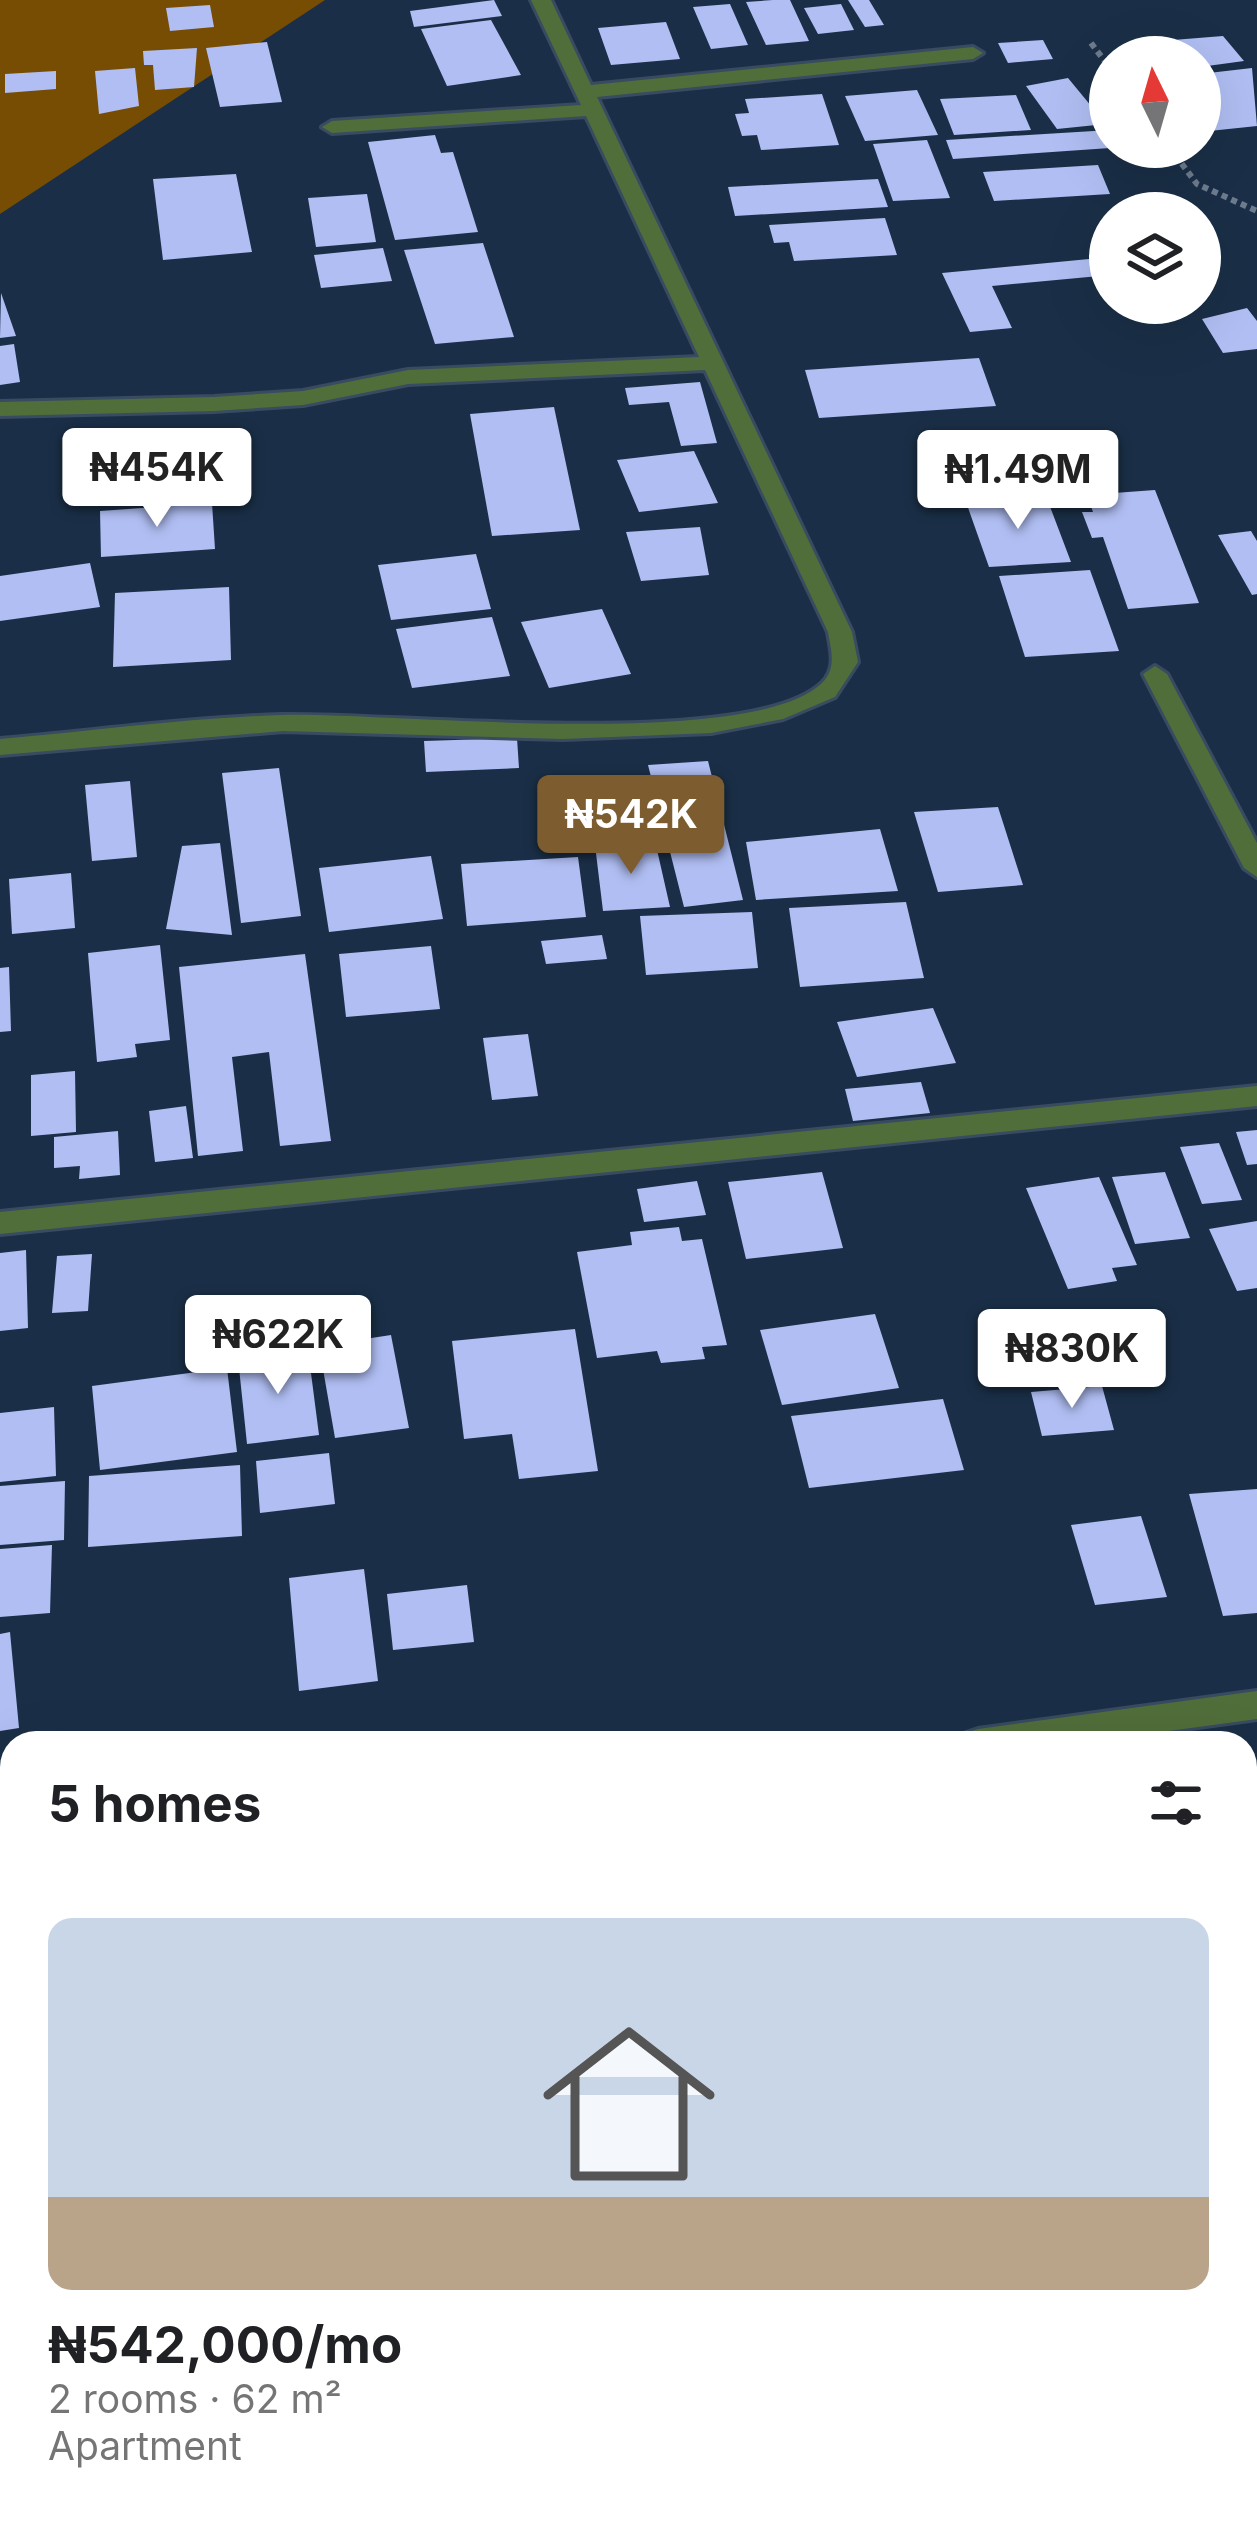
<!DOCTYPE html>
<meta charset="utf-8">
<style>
body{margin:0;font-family:Inter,sans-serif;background:#f6f6f6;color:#202124;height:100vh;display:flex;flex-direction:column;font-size:45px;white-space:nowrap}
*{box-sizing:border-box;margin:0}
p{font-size:39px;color:#757577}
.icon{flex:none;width:66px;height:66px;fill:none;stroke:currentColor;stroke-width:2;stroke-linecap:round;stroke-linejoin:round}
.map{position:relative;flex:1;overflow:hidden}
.drawer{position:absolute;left:0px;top:1731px;width:1257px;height:804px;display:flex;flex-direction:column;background:#fff;border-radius:36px 36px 0 0;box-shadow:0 12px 48px #0002}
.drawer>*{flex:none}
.needle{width:78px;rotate:355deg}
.tools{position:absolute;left:1089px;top:36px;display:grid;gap:24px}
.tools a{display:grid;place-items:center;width:132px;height:132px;border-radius:50%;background:#fff;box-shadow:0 12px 48px #0002;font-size:60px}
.price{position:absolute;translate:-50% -102px;padding:0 27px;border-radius:12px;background:#fff;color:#222;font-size:39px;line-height:78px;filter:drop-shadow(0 3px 6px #0008)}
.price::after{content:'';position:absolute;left:50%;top:72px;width:36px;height:27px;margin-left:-18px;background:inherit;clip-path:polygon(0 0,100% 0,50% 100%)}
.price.selected{background:#7d5d2f;color:#fff}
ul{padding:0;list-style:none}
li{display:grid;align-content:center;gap:24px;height:636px;padding:0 48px}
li+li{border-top:3px solid #e0e0e0}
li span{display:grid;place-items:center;height:372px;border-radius:24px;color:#555}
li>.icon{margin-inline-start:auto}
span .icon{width:216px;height:216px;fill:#fffc;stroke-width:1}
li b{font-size:51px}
h2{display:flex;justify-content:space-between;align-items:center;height:144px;padding:0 48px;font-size:51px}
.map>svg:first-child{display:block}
.green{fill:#774d03}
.building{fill:#b0bef3}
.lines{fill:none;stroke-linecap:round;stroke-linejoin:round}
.minor-casing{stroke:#384b60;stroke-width:6}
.path{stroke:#6d7b8d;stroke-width:6;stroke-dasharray:6 4.5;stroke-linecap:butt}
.minor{fill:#506e3a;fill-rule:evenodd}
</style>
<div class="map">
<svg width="1257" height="2535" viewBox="0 0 1257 2535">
<rect width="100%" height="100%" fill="#1a2f47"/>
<path class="green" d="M0,0H325L0,214Z"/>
<path class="building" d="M494,0L502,16L414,27L410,11Z
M773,0H790L809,41L766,45L746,2Z
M848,0H869L884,25L865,27Z
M730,4L748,45L711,49L693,7Z
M841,4L854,30L818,34L804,8Z
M210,5L214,27L170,31L166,8Z
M491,20L521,75L447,86L421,29Z
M666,22L680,59L611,65L598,28Z
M1223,36L1244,61L1200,67V57H1159L1148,42Z
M1043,40L1053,59L1008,63L998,43Z
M267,42L282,102L220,107L206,48Z
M197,48L194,87L155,90L153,65H144L143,51Z
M135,68L139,106L99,114L95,71Z
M1252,68L1257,126L1200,132V74Z
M56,71V89L5,93V74Z
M1068,78L1106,124L1057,129L1026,86Z
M917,90L938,135L865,141L845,96Z
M822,94L839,145L761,150L757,135L742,136L735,114L749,113L745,99Z
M1016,95L1031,130L954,135L940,99Z
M1110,130V148L953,159L946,140Z
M435,135L441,153L453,152L478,232L395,240L368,142Z
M927,140L950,198L893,201L873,144Z
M1098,165L1110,194L994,201L983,172Z
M236,174L252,252L163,260L153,179Z
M878,179L888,207L735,216L728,187Z
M367,194L376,242L316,247L308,198Z
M885,218L897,255L794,261L789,242L774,243L769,225Z
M483,243L514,337L435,344L404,250Z
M383,248L392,281L321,288L314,255Z
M1110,257V275L992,286L1012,328L970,332L942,273Z
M1,293L16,336L0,338Z
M1247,308L1257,321V349L1223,353L1202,319Z
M14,344L20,382L0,385V346Z
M979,358L996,406L819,418L805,370Z
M700,382L717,443L681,446L669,402L629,405L625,388Z
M554,407L580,530L492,536L470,414Z
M1015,438L1037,482L979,488L959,444Z
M694,451L718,503L639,512L617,460Z
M1155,490L1199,603L1128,609L1103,537L1092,538L1082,512H1093L1087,495Z
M1046,496L1071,562L989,567L966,502Z
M212,503L215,549L101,557L100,511Z
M700,527L709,575L641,581L626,532Z
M1251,531L1257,541V594L1252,595L1218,535Z
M476,554L491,609L391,620L378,565Z
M90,563L100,607L0,621V576Z
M1090,570L1119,651L1025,657L999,576Z
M229,587L231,660L113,667L115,593Z
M602,609L631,674L549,688L521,622Z
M492,617L510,676L412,688L396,629Z
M517,738L519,768L426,772L424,741Z
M708,761L743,900L684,907L648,765Z
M279,768L301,916L241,923L222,773Z
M130,781L137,857L92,861L85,785Z
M998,807L1023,885L938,892L914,812Z
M880,829L898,891L756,900L746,842Z
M655,841L670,907L603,911L595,845Z
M220,843L232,935L166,929L182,846Z
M431,856L443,919L329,932L319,868Z
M578,857L586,917L467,926L461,864Z
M71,873L75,928L12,934L9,879Z
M906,902L924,978L800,987L789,908Z
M752,912L758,968L646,975L640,916Z
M602,935L607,959L546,964L541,941Z
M160,945L170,1040L135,1044L137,1057L97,1062L88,953Z
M431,946L440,1009L346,1017L339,954Z
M305,954L331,1141L280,1146L269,1052L232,1057L243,1151L198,1156L179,967Z
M9,967L11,1031L0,1032V968Z
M933,1008L956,1063L857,1077L837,1022Z
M528,1034L538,1096L492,1100L483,1038Z
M75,1071L76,1132L31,1136V1075Z
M921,1082L930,1113L853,1121L845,1089Z
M186,1106L193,1158L155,1162L149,1111Z
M1257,1130V1164L1247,1165L1236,1132Z
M118,1131L120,1175L79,1179L80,1166L54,1168V1137Z
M1219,1143L1242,1200L1202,1204L1180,1147Z
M822,1172L843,1248L746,1259L728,1182Z
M1165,1172L1190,1238L1135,1244L1112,1177Z
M1099,1177L1137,1265L1112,1268L1117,1281L1068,1289L1026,1188Z
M697,1181L706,1215L644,1222L637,1189Z
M1257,1221V1288L1237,1291L1209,1229Z
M679,1227L682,1241L702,1239L727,1345L702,1347L705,1359L661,1363L657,1351L597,1358L577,1252L632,1245L630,1232Z
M26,1250L28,1328L0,1331V1253Z
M92,1254L88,1311L52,1313L57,1256Z
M875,1314L899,1388L782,1405L760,1330Z
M575,1329L598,1471L519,1479L512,1434L464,1439L452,1341Z
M391,1335L409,1428L335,1438L319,1346Z
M308,1350L319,1435L247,1444L238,1358Z
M227,1368L237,1452L100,1470L92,1386Z
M1102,1386L1114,1430L1042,1436L1031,1392Z
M943,1399L964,1470L809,1488L791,1416Z
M54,1407L56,1476L0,1482V1413Z
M329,1453L335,1504L260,1513L256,1461Z
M240,1465L242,1536L88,1547L89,1476Z
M65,1481L64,1540L0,1545V1486Z
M1257,1489V1613L1223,1616L1189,1494Z
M1141,1516L1167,1597L1095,1605L1071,1525Z
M52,1545L50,1613L0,1617V1549Z
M364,1569L378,1681L299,1691L289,1578Z
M467,1585L474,1642L393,1650L387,1594Z
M10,1632L19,1728L0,1731V1634Z
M12,1884V1999L0,2000V1885Z
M1257,1970V2076L1245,2078V1972Z
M12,2032L10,2139H0V2033Z
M0,2265H12L11,2376L0,2377Z
M1257,2275V2391L1245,2392V2277Z
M12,2415V2523H193V2528L139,2535H0V2417Z
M466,2523H542L543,2525L469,2535Z"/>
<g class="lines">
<g class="minor-casing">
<path id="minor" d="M531,0H551L591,85L973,47L983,53L973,59L597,97L852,632L858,662L835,697L783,719L711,733L563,739L283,731L0,755V739C94,731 187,718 282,715C389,712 750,752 822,683C837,668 831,650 828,632L705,370L408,384L303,405L214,411L0,416V402L214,397L303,391L408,370L699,357L586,116L332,133L322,127L332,121L581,105Z
M1155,666L1167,674L1257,843V877L1244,868L1143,674Z
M1257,1086V1106L0,1234V1212Z
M1257,1691V1719L1081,1743H961L966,1733L978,1729Z
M12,1799V1829L0,1830V1800Z
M1257,2510V2535H1200L1205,2523H1245V2511Z"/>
</g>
<path class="path" d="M1091,43L1110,68
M1169,147L1197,184L1257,211"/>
<use href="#minor" class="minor"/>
</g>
</svg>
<div class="tools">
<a><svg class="needle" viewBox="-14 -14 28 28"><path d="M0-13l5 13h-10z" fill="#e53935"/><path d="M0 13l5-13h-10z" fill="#757577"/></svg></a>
<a><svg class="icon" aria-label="layers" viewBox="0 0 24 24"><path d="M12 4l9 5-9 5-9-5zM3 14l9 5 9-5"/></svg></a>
</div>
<b class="price" style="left:157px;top:530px">₦454K</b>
<b class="price" style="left:1018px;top:532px">₦1.49M</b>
<b class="price selected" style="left:631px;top:877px">₦542K</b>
<b class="price" style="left:278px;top:1397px">₦622K</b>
<b class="price" style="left:1072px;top:1411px">₦830K</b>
<section class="drawer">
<h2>5 homes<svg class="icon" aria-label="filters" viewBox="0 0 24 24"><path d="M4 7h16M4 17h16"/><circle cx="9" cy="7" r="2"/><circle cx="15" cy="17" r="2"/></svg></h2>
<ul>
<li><span style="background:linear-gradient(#c9d6e8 75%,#b9a48a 0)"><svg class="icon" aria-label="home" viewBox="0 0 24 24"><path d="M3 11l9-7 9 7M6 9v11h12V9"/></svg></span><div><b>₦542,000/mo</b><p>2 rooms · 62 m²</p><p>Apartment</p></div></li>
</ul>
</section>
</div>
